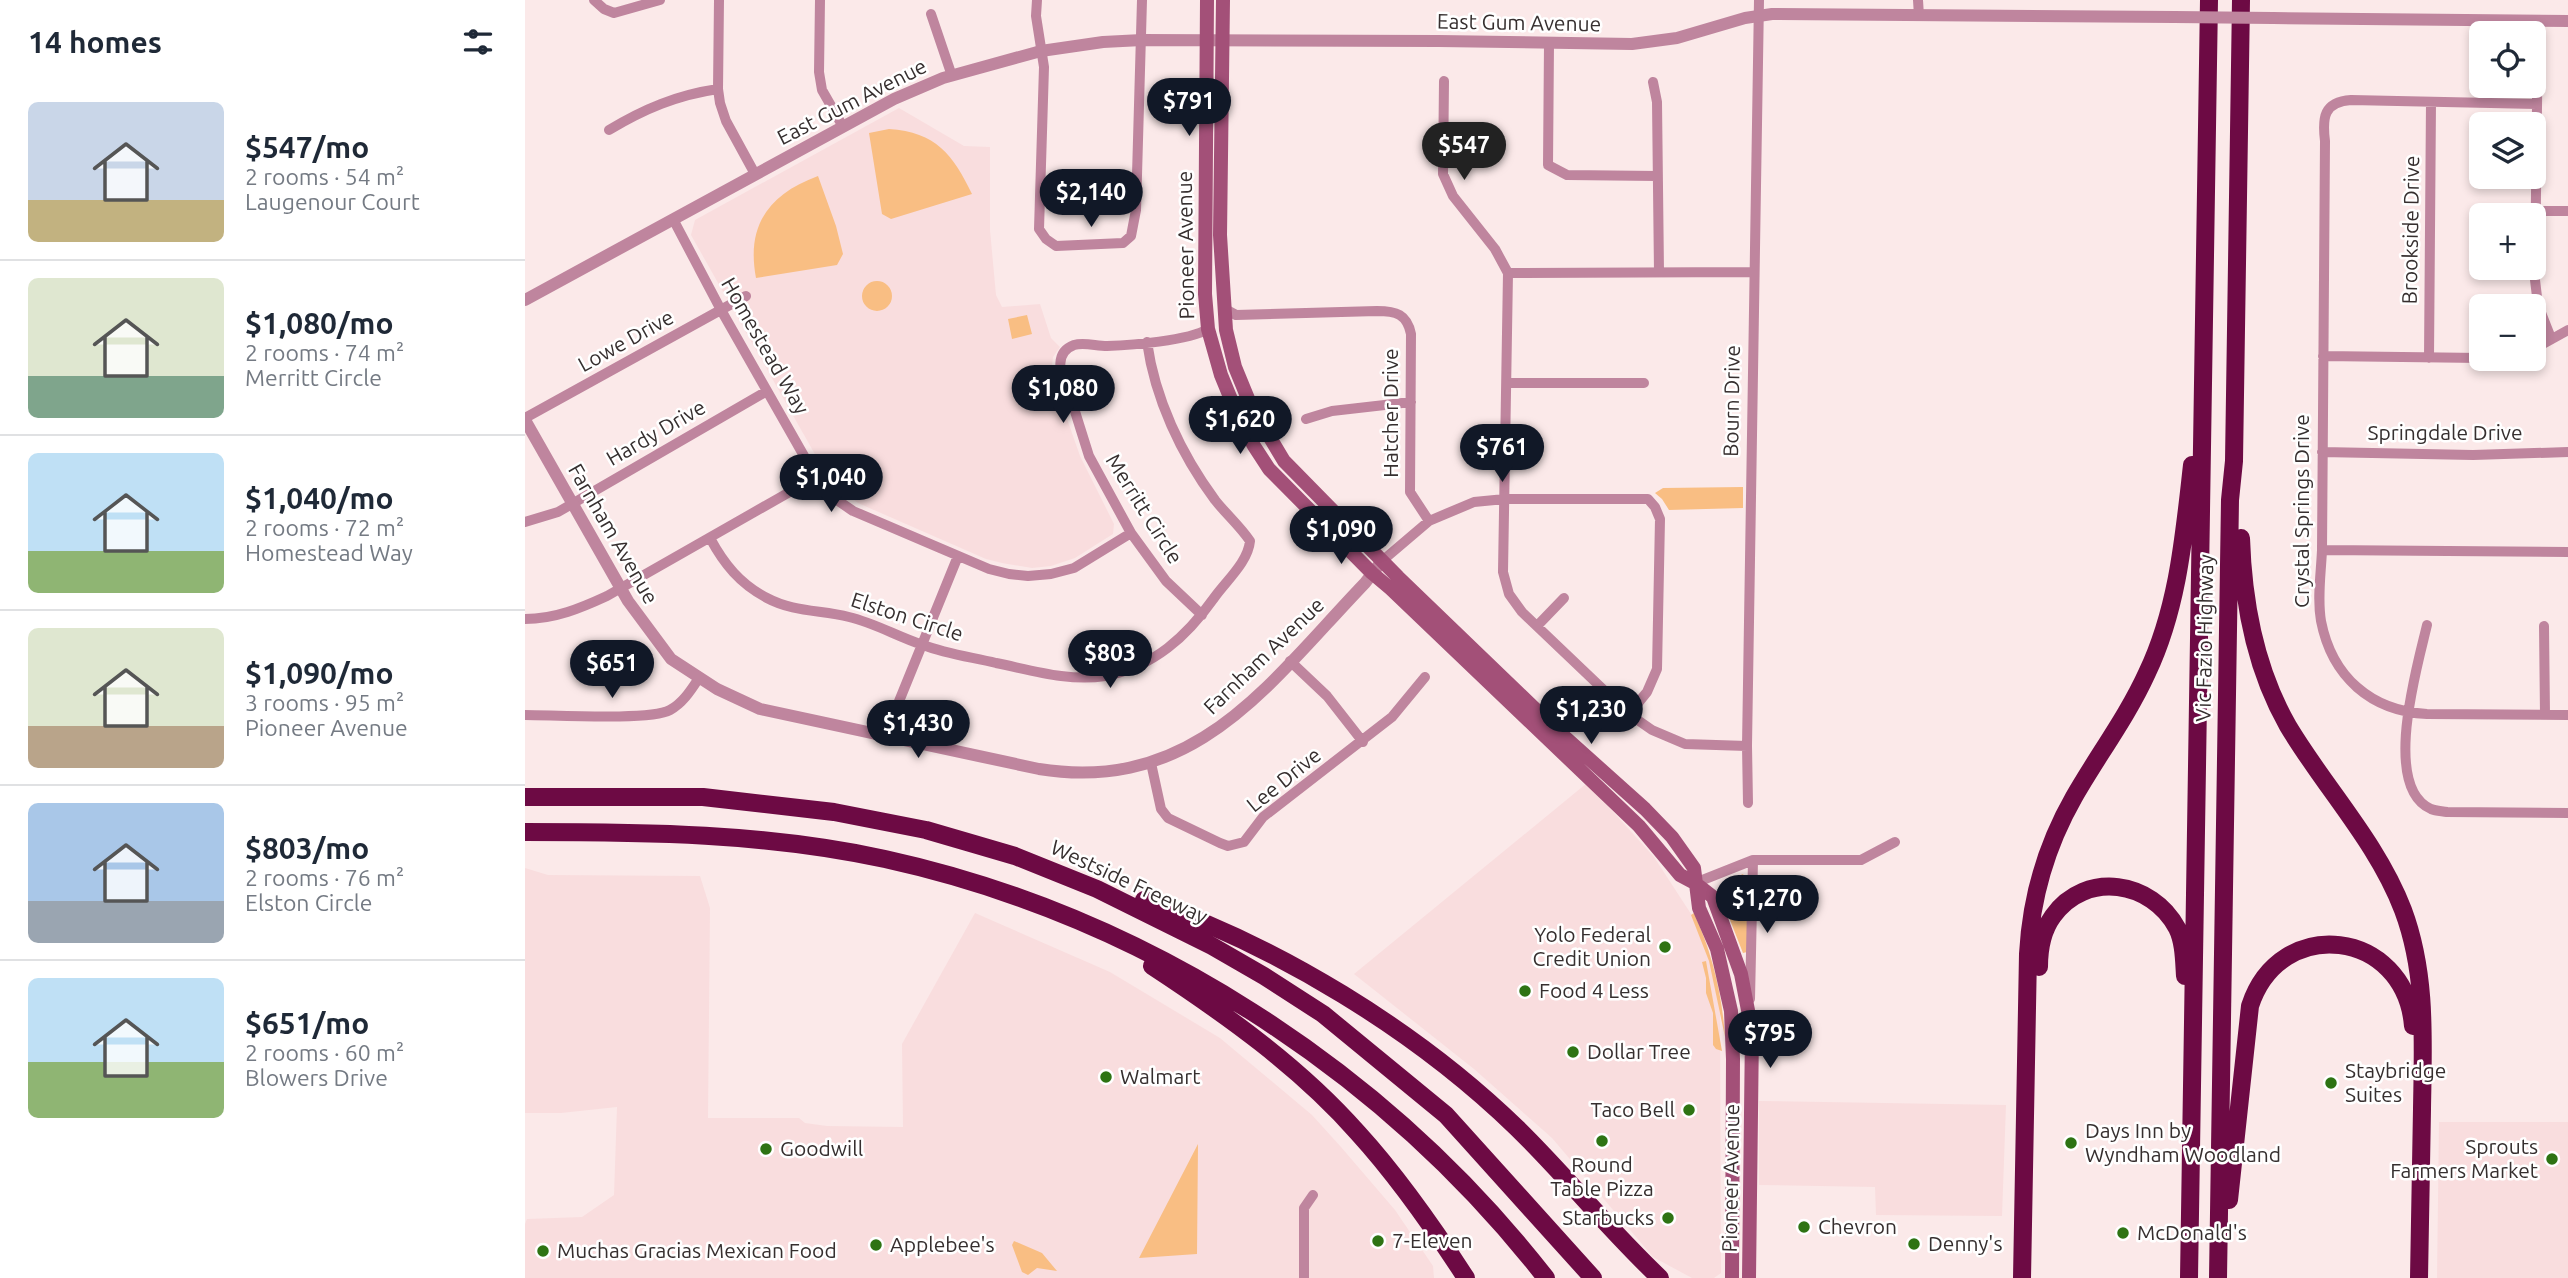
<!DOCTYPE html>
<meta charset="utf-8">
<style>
body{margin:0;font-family:Ubuntu,sans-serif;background:#f2f2f3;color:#1f2937;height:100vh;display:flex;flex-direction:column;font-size:26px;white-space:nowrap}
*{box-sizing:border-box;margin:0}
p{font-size:23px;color:#747a83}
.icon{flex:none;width:38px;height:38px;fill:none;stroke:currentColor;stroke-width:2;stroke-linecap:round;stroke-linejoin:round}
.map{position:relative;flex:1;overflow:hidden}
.panel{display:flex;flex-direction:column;background:#fff;width:525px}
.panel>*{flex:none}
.buttons{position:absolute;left:1944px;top:21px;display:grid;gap:14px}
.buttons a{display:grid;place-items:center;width:77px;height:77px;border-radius:10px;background:#fff;box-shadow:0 4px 10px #0003;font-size:35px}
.price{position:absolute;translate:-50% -60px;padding:0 16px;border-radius:24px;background:#111827;color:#fff;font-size:23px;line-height:46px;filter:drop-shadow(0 2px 4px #0008)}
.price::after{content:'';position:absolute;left:50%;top:42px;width:21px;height:16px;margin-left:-10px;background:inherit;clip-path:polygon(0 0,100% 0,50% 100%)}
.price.active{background:#222;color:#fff}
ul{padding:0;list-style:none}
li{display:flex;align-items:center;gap:21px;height:175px;padding:0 28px}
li+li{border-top:2px solid #e0e1e3}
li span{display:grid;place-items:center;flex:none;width:196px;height:140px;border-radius:10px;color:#555}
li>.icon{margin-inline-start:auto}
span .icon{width:84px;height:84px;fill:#fffc;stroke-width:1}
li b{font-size:30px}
h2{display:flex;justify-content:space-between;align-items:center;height:84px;padding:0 28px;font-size:30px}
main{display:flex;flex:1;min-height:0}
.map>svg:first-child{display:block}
.built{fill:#f9ddde}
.green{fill:#f9be83}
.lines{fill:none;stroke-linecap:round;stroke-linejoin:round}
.minor{stroke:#bf859e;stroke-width:10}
.tertiary{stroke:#bf859e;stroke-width:12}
.secondary{stroke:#a35078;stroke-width:14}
.motorway{stroke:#6d0a44;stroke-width:18}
.tertiary-bridge{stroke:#bf859e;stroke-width:12}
.poi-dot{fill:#2e7313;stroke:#fff;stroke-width:2.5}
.labels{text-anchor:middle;stroke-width:5;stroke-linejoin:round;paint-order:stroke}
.street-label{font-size:21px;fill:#362f2f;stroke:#fff}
.poi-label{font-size:21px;fill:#362f2f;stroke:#fff;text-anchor:start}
</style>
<main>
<section class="panel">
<h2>14 homes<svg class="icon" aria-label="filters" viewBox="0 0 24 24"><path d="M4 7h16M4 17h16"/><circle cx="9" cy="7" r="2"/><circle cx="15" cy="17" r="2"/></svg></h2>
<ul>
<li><span style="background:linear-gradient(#c9d6e8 70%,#c2b280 0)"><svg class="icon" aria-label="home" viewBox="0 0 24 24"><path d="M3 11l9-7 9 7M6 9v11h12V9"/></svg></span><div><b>$547/mo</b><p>2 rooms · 54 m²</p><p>Laugenour Court</p></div></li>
<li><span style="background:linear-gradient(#dfe7d0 70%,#7fa58c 0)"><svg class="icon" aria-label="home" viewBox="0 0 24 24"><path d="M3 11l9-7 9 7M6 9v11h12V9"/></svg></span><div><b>$1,080/mo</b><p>2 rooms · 74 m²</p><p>Merritt Circle</p></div></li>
<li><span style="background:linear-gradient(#bfe0f5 70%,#8fb573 0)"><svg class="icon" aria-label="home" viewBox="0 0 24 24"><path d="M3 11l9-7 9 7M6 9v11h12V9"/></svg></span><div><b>$1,040/mo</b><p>2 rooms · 72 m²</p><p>Homestead Way</p></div></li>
<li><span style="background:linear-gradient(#dfe7d0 70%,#b9a48a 0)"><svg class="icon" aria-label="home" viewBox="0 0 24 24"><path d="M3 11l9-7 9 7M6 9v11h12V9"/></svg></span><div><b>$1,090/mo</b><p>3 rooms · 95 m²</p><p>Pioneer Avenue</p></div></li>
<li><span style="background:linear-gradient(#a9c7e8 70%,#9aa5b1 0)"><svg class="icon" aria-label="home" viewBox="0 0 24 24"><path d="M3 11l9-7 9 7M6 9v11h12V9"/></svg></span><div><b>$803/mo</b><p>2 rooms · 76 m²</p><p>Elston Circle</p></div></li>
<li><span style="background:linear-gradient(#bfe0f5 60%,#8fb573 0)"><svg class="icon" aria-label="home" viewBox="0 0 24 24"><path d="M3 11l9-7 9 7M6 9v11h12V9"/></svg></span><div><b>$651/mo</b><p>2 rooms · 60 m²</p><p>Blowers Drive</p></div></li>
</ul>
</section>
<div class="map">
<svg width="2043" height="1278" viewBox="0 0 2043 1278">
<rect width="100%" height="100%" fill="#fbe9e9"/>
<path class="built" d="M374,108L439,146L465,147V230L471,295L477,307L515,304L526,338L535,347L528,357L526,373L555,456L589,524L588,534L550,558L526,566L507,568L477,563L461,559L333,503L317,490L296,465L166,235L170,220Z
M1062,783L1129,857L1181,937L1195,1014L1196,1273L1189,1278H1167L1128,1257L1027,1138L949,1069L829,974Z
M0,868L23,875L175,876L185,908L183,1118H274L280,1123L302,1126L378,1127L377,1044L450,913L585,972L695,1038L787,1115L816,1147L870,1210L908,1266L909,1278H0V1224L2,1219L57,1217L89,1195L92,1107L36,1113H0Z
M1234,1101L1481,1105L1477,1216L1351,1215L1350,1187L1234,1185Z
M1914,1122H2043V1278H1912Z"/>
<path class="green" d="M364,129C411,132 428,155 447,194L366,219L357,214L344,133Z
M293,176L311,226L318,254L312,265L231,278C221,225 244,194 293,176Z
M337 296a15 15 0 1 1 30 0a15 15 0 1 1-30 0Z
M502,315L507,334L487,339L483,319Z
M1218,487V508L1144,510L1137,499L1130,493L1138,488Z
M1218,874L1224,886L1222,952L1218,953L1194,892L1199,882Z
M1169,913C1187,953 1197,993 1200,1037L1184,961L1166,915Z
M1181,961L1197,1051L1191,1049L1188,1045V1013L1181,993V978L1177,962Z
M673,1144L672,1254L614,1258Z
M489,1241L517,1253L532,1271L512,1268L503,1275L497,1272L487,1245Z"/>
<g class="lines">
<path class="minor" d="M69,0L79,9L89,13L135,0
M194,0L193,89L195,103L201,121L230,174
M295,0L294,72L297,90L317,125
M512,0L511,16L519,67L514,229L521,239L531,246L598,243L606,236L611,210L617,0
M1393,0L1394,16
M406,14L427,76
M2013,21L2010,280L2013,305L2026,338
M1024,44L1023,165L1042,175L1132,176
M919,81L918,174L928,196L970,249L983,273
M1128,82L1132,102L1134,272
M2012,104L1826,100C1799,102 1797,117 1800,141L1797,550C1796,574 1792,598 1796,621C1807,677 1846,711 1902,714L2043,715
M84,130C119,109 152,95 193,89
M2011,211H2043
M148,219L196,310L291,477L306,496L328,511L464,569L484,574L503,576L526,574L549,568L606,533
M983,273L978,572L984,594L997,612L1104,714L1127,730L1160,744L1222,746
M983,273L1228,272
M700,309L711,315L852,311C871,311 882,314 886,334L885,492L904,521
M2009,349L2043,330
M1798,356L1956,358
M1904,358L1906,102
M982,383H1119
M0,418L221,296
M781,419L807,411L886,402
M1797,452L1948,455L2043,452
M0,522L33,512L242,391
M185,538C199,564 215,584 242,598C268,612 296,610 324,617C350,623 373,637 398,645C422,654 446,657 471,663C506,670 544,682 580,676C629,667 662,636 689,598C702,580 723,562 725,541C715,526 701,514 690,500C656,454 630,399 622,342
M1797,550L2043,552
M857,561L904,521L949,502L980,499H1123L1130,507L1135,519L1132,669L1122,692L1104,714
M677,615L641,581L606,533L564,456L542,386C534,373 530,352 549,345C559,342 571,346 582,346C606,345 663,341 683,329
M0,619C30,619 56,608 82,596L291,477
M1902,625C1893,664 1856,787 1906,809C1911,811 1917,811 1922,812L2043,813
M1012,626L1039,598
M2019,626L2020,715
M765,661L802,696L838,742
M0,715C28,715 125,721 145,710C158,703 166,690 174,678
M363,737L366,721L433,556
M626,763L636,809L643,818L695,843L703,846L719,842L738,817L867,717L900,677
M1223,803L1222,746L1234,0
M1170,883L1228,860H1336L1370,842
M1225,999L1228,860
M779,1278V1208L788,1195"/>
<path class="tertiary" d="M1748,18L2043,21
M0,300L369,99L418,78L516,51L578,42L617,40L914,41L1107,44L1152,38L1220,18L1247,14L1649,17
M0,420L103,601L146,659L192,689L235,709L514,769C671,794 744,683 840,583L857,561"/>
<path class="secondary" d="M682,0L680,294L683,329L696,375L712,414L729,446L744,469L847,573L866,589L1114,826L1155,875L1170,883L1188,897L1216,974L1227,1031L1224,1278
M698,0L695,235L701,330L710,367L726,406L759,461L873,577L1033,731L1120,809L1147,837L1169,868L1174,908L1192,949L1206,1011L1208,1059L1207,1278"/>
<path class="motorway" d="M1716,538C1718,602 1731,670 1763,726C1800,788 1852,842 1878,910C1902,974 1898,1041 1897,1109C1896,1165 1895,1222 1894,1278
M0,797H178L309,812L401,830L449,844L490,856L572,889L687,946L739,976L798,1014L921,1115L1068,1278
M0,832C120,832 241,833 360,859C619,916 858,1069 1021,1278
M619,900C752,945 892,1031 992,1128C1042,1177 1085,1231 1135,1278
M627,966C700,1014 775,1067 833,1133C874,1178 908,1227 941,1278
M1514,967C1514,949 1517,931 1528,916C1561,870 1627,881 1652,928C1659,942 1659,960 1660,976
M1704,1200L1725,1006C1755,914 1880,929 1888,1026
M1497,1278L1503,954C1506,898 1521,846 1549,797C1573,755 1602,717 1622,673C1653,608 1659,536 1667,465
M1664,1278L1684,0
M1693,1278L1705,500L1709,461L1716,0"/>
<path class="tertiary-bridge" d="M1649,17L1748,18"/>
</g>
<g class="poi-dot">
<circle cx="1140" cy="947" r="7"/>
<circle cx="1000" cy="991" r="7"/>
<circle cx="1048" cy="1052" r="7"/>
<circle cx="581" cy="1077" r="7"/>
<circle cx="1806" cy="1083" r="7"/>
<circle cx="1164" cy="1110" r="7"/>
<circle cx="1077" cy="1141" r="7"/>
<circle cx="1546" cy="1143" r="7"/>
<circle cx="241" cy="1149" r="7"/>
<circle cx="2027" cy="1159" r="7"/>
<circle cx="1143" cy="1218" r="7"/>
<circle cx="1279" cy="1227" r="7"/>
<circle cx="1598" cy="1233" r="7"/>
<circle cx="853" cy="1241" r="7"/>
<circle cx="1389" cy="1244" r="7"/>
<circle cx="351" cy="1245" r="7"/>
<circle cx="18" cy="1251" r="7"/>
</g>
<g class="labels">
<g class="street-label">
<text transform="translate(994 23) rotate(1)" y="7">East Gum Avenue</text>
<text transform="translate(327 102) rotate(-27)" y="7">East Gum Avenue</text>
<text transform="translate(1886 230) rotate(-89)" y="7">Brookside Drive</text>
<text transform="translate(661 245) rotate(-91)" y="7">Pioneer Avenue</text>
<text transform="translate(101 341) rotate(-29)" y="7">Lowe Drive</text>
<text transform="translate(240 346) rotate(60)" y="7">Homestead Way</text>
<text transform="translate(1207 401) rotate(-89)" y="7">Bourn Drive</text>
<text transform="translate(866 413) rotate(-90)" y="7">Hatcher Drive</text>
<text transform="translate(131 433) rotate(-30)" y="7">Hardy Drive</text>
<text x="1920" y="440">Springdale Drive</text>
<text transform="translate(619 509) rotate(58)" y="7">Merritt Circle</text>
<text transform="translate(1777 511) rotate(-90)" y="7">Crystal Springs Drive</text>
<text transform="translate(88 534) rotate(60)" y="7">Farnham Avenue</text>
<text transform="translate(382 617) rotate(18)" y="7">Elston Circle</text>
<text transform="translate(1680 638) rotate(-89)" y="7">Vic Fazio Highway</text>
<text transform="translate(739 656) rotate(-44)" y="7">Farnham Avenue</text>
<text transform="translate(759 780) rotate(-39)" y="7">Lee Drive</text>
<text transform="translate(604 882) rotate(25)" y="7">Westside Freeway</text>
<text transform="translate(1206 1178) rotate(-89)" y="7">Pioneer Avenue</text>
</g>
<g class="poi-label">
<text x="1126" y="942" text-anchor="end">Yolo Federal<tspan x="1126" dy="24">Credit Union</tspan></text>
<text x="1014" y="998">Food 4 Less</text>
<text x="1062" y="1059">Dollar Tree</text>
<text x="1820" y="1078">Staybridge<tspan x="1820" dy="24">Suites</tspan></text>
<text x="595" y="1084">Walmart</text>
<text x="1150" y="1117" text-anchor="end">Taco Bell</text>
<text x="1560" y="1138">Days Inn by<tspan x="1560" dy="24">Wyndham Woodland</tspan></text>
<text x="2013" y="1154" text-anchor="end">Sprouts<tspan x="2013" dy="24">Farmers Market</tspan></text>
<text x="255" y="1156">Goodwill</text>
<text x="1077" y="1172" text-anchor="middle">Round<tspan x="1077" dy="24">Table Pizza</tspan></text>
<text x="1129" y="1225" text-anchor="end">Starbucks</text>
<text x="1293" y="1234">Chevron</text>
<text x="1612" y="1240">McDonald's</text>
<text x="867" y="1248">7-Eleven</text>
<text x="1403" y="1251">Denny's</text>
<text x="365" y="1252">Applebee's</text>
<text x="32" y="1258">Muchas Gracias Mexican Food</text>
</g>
</g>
</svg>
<div class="buttons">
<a><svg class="icon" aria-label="locate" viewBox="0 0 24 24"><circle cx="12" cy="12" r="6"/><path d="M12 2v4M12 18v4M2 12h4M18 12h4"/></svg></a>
<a><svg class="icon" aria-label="layers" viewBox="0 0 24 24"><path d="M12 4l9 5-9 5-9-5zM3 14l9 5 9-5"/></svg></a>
<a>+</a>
<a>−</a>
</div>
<b class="price" style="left:664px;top:138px">$791</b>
<b class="price active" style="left:939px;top:182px">$547</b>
<b class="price" style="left:566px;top:229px">$2,140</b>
<b class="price" style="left:538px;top:425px">$1,080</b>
<b class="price" style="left:715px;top:456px">$1,620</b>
<b class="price" style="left:977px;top:484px">$761</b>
<b class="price" style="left:306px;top:514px">$1,040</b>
<b class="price" style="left:816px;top:566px">$1,090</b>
<b class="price" style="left:585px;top:690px">$803</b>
<b class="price" style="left:87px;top:700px">$651</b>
<b class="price" style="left:1066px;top:746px">$1,230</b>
<b class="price" style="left:393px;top:760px">$1,430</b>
<b class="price" style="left:1242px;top:935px">$1,270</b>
<b class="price" style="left:1245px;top:1070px">$795</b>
</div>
</main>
